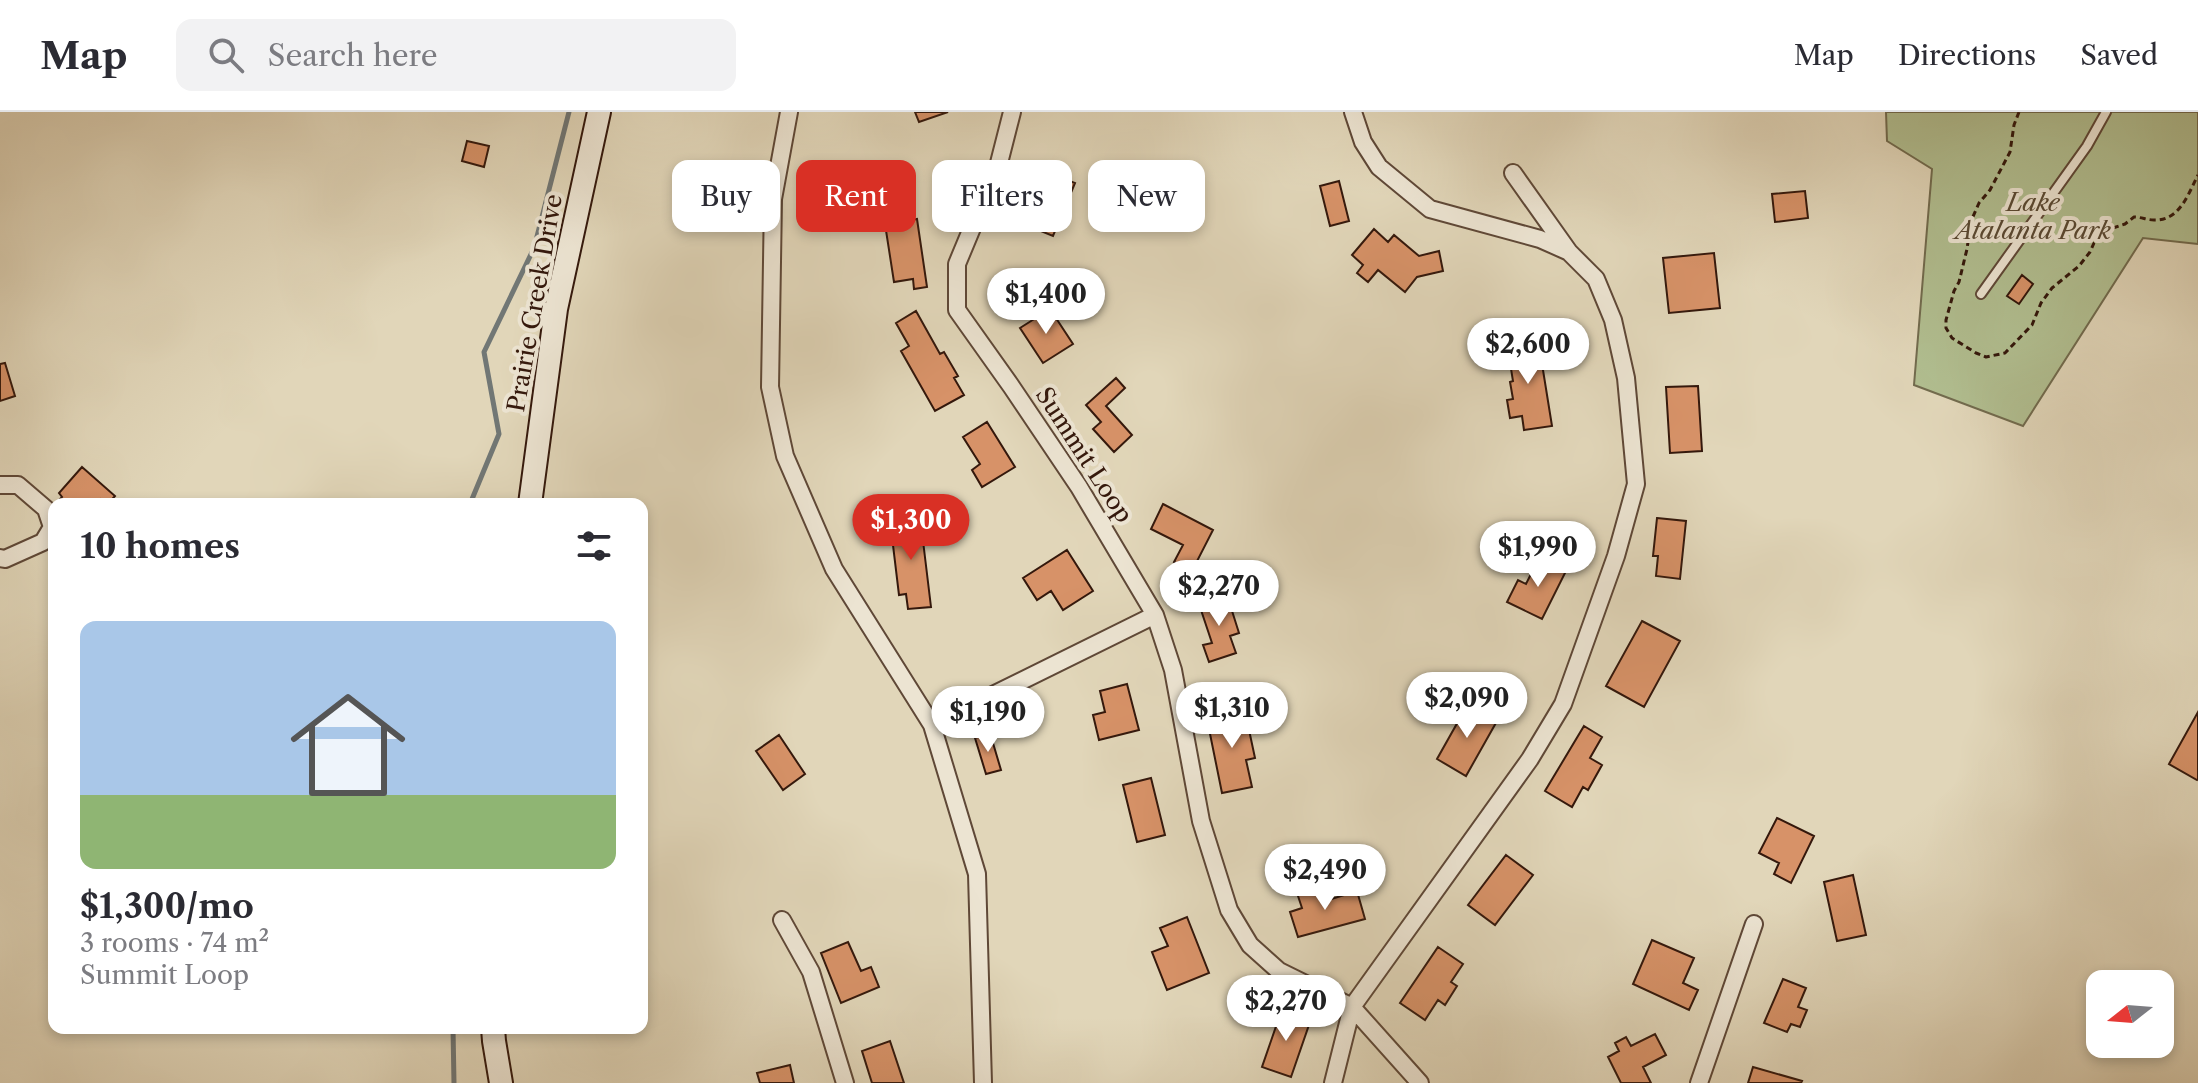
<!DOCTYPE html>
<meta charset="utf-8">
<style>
body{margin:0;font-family:"Libre Caslon Text",serif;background:#f2f2f3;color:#2b2b33;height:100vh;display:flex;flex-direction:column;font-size:30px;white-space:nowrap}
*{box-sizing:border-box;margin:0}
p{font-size:26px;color:#7c7c81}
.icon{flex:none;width:44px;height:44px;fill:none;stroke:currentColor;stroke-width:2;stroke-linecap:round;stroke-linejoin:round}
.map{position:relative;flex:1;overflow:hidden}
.drawer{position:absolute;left:48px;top:386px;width:600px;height:536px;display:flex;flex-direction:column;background:#fff;border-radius:16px;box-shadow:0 4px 12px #0003}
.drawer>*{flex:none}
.hud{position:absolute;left:672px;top:48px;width:760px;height:72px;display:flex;gap:16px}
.needle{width:52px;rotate:253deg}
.fabs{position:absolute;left:2086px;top:858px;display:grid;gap:16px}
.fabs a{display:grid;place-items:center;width:88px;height:88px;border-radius:16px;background:#fff;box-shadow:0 4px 12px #0003;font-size:40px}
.price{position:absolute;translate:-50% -68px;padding:0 18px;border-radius:28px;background:#fff;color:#222;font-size:26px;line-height:52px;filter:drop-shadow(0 2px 4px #0008)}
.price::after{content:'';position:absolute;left:50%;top:48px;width:24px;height:18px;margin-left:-12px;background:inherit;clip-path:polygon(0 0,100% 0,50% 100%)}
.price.on{background:#d93025;color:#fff}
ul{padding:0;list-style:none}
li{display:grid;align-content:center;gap:16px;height:424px;padding:0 32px}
li span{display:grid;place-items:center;height:248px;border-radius:16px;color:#555}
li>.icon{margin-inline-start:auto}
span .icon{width:144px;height:144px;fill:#fffc;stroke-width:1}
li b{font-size:34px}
h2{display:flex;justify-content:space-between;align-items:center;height:96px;padding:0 32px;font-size:34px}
.tag{padding:0 28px;border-radius:16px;background:#fff;box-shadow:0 4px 12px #0003;font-size:28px;line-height:72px}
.tag.on{background:#d93025;color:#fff}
header{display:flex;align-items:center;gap:48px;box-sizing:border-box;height:112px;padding:0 40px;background:#fff;border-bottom:2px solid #e1e1e2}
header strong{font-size:38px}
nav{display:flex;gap:44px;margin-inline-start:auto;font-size:28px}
.search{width:560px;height:72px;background:#f2f2f3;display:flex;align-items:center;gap:20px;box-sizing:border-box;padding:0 28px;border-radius:16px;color:#7c7c81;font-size:30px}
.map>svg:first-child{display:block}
.green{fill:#b1be90;stroke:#726b4e;stroke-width:2}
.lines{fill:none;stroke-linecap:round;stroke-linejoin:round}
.stream{stroke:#717775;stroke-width:5}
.building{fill:#d79268;stroke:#34180c;stroke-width:2}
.service-casing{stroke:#5f4837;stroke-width:12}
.minor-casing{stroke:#5f4837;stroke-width:20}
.secondary-casing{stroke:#34180c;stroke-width:26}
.path{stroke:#34180c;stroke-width:3;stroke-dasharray:6 4;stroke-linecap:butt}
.service{stroke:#ece4d2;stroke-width:8}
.minor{stroke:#ece4d2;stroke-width:16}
.secondary{stroke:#ece4d2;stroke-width:22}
.labels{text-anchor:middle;stroke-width:8;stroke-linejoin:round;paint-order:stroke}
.park-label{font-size:24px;font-style:italic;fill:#5a4a34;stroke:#ece4d2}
.street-label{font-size:24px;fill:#34180c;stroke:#ece4d2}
</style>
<header>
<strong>Map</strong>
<div class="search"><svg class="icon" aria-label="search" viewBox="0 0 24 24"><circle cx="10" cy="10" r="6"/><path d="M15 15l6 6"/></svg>Search here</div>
<nav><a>Map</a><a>Directions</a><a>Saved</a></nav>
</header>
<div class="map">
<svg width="2198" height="971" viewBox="0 0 2198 971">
<rect width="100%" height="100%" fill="#e1d6b9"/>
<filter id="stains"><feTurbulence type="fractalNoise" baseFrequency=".0025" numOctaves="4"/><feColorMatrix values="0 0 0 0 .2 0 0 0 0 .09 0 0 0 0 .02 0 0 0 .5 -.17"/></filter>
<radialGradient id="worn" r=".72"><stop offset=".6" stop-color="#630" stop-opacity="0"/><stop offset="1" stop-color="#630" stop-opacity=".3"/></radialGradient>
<path class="green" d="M1886,0H2198V132L2143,126L2023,314L1914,273L1932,57L1887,29Z"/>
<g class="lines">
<path class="stream" d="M470,392L499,322L484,240L534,136L569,0
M453,916L454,971"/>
</g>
<path class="building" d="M915,0H948L919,10Z
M467,29L489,34L484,55L462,49Z
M1030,63L1059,75L1062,66L1075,71L1053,124L1021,111L1030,88L1022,84Z
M1339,69L1349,109L1330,114L1320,74Z
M1805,79L1808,106L1775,110L1772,82Z
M917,107L927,175L914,177L913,167L894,170L885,112Z
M1374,117L1388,130L1394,123L1419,144L1439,139L1443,159L1417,165L1405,180L1378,158L1368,170L1357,161L1363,153L1352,143Z
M1714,141L1720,196L1669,201L1663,146Z
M2022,163L2033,172L2019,192L2007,184Z
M1050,197L1073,232L1043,251L1020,216Z
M916,199L940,242L944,240L958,264L954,266L964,283L935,299L901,239L909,234L896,211Z
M1538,227L1552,314L1524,318L1522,304L1510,306L1507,288L1513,287L1510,270L1513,269L1507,232Z
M5,251L15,284L0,289V252Z
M1116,266L1125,276L1106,294L1132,323L1114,340L1093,317L1101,310L1086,293Z
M1698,274L1702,339L1670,341L1666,275Z
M987,310L1015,355L982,375L972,358L980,352L963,325Z
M82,355L115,384L108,392L101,387L96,392H56L62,385L59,381Z
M1163,392L1213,418L1192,459L1174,450L1183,433L1151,417Z
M920,404L931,495L908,497L906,482L899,483L890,408Z
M1657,406L1686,409L1680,467L1656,464L1658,444H1653Z
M1067,438L1093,479L1063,498L1051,479L1037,488L1023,466Z
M1539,446L1566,459L1542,507L1507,490L1518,468L1526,472Z
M1227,483L1239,521L1230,524L1236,541L1209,550L1203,533L1212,531L1199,492Z
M1642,509L1680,529L1644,595L1606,574Z
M1127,572L1139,618L1099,628L1093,603L1105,600L1100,579Z
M1468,592L1497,609L1466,664L1437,647Z
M1245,599L1255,646L1246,648L1252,675L1222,681L1207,607Z
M2198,600V667L2197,668L2169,652Z
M1584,614L1602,625L1590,646L1602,653L1588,678L1583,675L1572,695L1545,679Z
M990,621L1001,658L986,662L975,626Z
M779,623L805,662L783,678L756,639Z
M1151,666L1165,723L1137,730L1123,673Z
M1777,706L1814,724L1791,771L1774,762L1779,751L1759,741Z
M1506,743L1533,763L1495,813L1468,793Z
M1853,763L1866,823L1837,829L1824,770Z
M1320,774L1325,789L1357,779L1365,807L1298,825L1290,800L1302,796L1297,781Z
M1187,805L1209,861L1167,878L1152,840L1168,834L1160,816Z
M1652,828L1694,846L1683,871L1698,878L1689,898L1633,872Z
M848,830L861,859L871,855L879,875L841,891L821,841Z
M1438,835L1463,852L1451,870L1457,874L1445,893L1438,888L1425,908L1400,891Z
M1783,867L1806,876L1798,895L1807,898L1800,915L1791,912L1787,920L1764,911Z
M1282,897L1311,907L1291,965L1262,955Z
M1655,922L1666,943L1643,955L1651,971H1621L1608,945L1619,939L1615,931L1626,925L1631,934Z
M890,929L904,971H872L862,939Z
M790,953L794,971H760L757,961Z
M1753,955L1802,969L1801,971H1748Z"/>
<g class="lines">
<g class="service-casing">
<path id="service" d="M1981,182L2087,34L2106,0"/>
</g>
<g class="minor-casing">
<path id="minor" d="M789,0L773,87L770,275L785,344L834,457L932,613L977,762L983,971
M1012,0L999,51L957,152V198L1011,274L1079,375L1155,503L1173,558L1201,709L1229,798L1250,833L1279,859L1352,895L1420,971
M1353,0L1363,30L1379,55L1430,97L1540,127L1567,139
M0,373H18L46,397L52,415L43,430L5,447L0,446
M932,613L1155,503
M782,808L811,860L845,971
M1333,971L1352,895L1530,647L1563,592L1616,444L1636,372L1626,266L1613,208L1596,167L1569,140L1513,61
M1699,971L1754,812"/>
</g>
<g class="secondary-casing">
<path id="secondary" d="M530,392L556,197L599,0
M493,916L494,929L501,971"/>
</g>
<path class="path" d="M2019,0L2014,13L2010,40L1990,78L1979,91L1971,109L1967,137L1959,170L1954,179L1946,208V216L1952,226L1976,241L1986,245L2005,241L2032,213L2041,191L2052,176L2079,154L2090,140L2094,131L2107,118L2125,112L2134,105C2141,105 2147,108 2154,108C2180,109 2188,82 2198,63"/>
<use href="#service" class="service"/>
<use href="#minor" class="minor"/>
<use href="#secondary" class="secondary"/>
</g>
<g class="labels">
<g class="park-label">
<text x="2033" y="99">Lake<tspan x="2033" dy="28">Atalanta Park</tspan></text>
</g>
<g class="street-label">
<text transform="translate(535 191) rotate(-80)" y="8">Prairie Creek Drive</text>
<text transform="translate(1084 343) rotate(57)" y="8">Summit Loop</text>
</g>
</g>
<rect width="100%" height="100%" filter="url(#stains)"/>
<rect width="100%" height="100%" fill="url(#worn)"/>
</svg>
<div class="fabs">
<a><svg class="needle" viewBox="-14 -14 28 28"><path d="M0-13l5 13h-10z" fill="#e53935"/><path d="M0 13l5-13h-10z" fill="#7c7c81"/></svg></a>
</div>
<b class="price" style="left:1046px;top:224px">$1,400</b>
<b class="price" style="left:1528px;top:274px">$2,600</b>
<b class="price on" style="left:911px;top:450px">$1,300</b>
<b class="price" style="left:1538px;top:477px">$1,990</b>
<b class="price" style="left:1219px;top:516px">$2,270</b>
<b class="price" style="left:1467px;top:628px">$2,090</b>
<b class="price" style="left:1232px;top:638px">$1,310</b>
<b class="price" style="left:988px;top:642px">$1,190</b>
<b class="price" style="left:1325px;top:800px">$2,490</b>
<b class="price" style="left:1286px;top:931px">$2,270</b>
<div class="hud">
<a class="tag">Buy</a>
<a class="tag on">Rent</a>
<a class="tag">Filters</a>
<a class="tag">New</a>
</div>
<section class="drawer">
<h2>10 homes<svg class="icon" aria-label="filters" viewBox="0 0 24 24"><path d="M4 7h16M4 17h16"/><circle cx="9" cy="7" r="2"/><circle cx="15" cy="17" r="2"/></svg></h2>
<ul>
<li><span style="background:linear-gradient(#a9c7e8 70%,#8fb573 0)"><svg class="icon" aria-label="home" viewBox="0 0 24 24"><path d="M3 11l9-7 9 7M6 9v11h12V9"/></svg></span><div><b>$1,300/mo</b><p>3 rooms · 74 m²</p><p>Summit Loop</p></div></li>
</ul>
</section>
</div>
